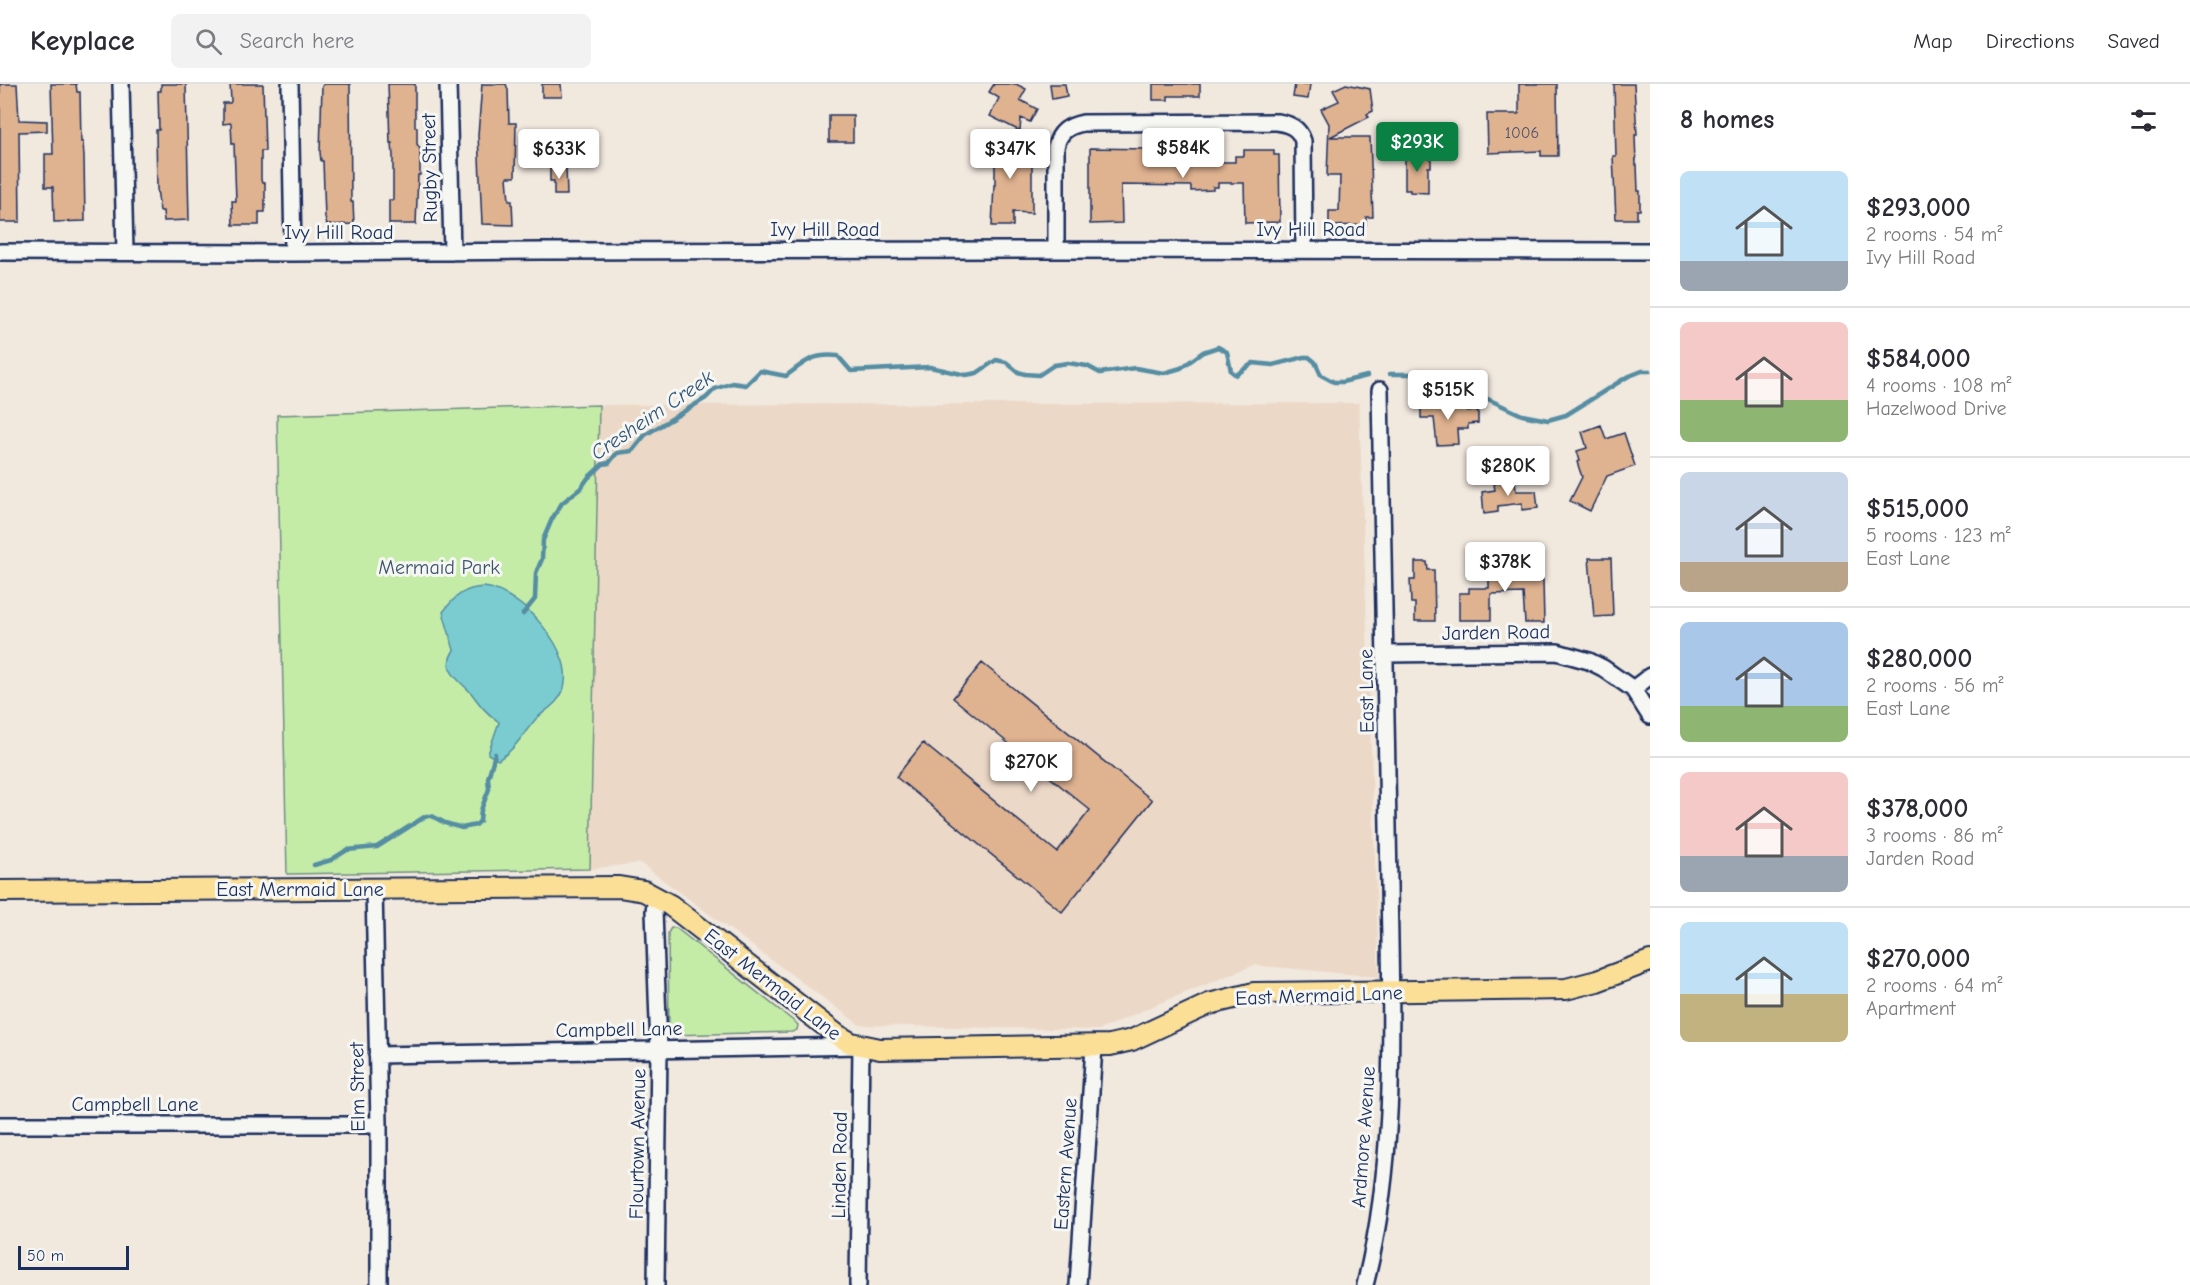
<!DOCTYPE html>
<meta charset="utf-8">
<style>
body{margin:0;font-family:"Comic Neue",sans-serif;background:#f2f2f3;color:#2b2b33;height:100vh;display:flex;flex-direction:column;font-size:22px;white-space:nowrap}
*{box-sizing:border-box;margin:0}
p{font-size:20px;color:#7c7c81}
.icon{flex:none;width:33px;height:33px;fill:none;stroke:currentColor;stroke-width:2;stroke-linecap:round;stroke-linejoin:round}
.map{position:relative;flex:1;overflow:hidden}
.panel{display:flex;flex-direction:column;background:#fff;width:540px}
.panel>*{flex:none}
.scale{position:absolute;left:18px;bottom:15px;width:111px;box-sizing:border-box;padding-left:6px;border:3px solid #1b2f5e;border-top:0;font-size:16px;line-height:21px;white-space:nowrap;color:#1b2f5e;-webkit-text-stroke:4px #f6f6f2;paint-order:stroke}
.price{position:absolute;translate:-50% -51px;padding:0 14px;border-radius:6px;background:#fff;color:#222;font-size:20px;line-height:39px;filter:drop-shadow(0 2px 3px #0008)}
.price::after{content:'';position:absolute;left:50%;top:36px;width:18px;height:14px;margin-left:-9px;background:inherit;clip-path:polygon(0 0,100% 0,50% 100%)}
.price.on{background:#0b8043;color:#fff}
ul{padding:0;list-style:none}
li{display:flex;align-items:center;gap:18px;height:150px;padding:0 30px}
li+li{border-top:2px solid #e1e1e2}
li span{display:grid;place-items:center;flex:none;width:168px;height:120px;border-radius:9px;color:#555}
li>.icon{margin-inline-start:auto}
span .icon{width:72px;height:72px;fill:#fffc;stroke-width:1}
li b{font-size:26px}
h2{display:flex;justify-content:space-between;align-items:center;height:72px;padding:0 30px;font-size:26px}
header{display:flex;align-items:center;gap:36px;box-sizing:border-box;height:84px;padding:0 30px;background:#fff;border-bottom:2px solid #e1e1e2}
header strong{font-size:28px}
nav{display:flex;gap:33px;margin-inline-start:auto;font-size:21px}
.search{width:420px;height:54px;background:#f2f2f3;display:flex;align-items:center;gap:15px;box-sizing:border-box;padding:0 21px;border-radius:9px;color:#7c7c81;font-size:22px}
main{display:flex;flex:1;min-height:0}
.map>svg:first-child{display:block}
.built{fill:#ecd8c7}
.green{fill:#c5eca7;stroke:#708e82;stroke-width:1.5}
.water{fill:#7accd0;stroke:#548da2;stroke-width:1.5}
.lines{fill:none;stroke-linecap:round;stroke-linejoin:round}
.stream{stroke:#548da2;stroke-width:4.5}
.building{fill:#dfb290;stroke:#1b2f5e;stroke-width:1.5}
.minor-casing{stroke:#1b2f5e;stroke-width:20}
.major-casing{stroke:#1b2f5e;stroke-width:24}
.minor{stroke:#f6f6f2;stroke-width:15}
.major{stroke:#fbdf96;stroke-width:20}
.labels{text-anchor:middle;stroke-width:6;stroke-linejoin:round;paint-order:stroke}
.number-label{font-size:16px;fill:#4c506a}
.street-label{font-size:20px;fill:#1b2f5e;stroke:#f6f6f2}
.park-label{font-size:20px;fill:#3d556d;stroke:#f6f6f2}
.water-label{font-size:21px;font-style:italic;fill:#33567a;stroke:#f6f6f2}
</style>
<header>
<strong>Keyplace</strong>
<div class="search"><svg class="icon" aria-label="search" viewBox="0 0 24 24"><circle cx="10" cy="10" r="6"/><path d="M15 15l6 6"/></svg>Search here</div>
<nav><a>Map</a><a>Directions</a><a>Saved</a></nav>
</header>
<main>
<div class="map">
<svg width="1650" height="1201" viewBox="0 0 1650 1201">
<rect width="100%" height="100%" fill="#f1e8de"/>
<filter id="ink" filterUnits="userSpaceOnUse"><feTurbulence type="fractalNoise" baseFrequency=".0167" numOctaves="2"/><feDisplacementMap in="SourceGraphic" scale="12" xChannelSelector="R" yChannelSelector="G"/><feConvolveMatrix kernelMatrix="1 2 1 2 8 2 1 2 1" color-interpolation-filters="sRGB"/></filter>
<g filter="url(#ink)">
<path class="built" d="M1359,319L1379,893L1254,881L1160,919L1099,946L860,941L640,779L590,785L599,321Z"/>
<path class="green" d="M599,321L590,785L287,790L277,331Z
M671,844H676L796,939L798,941L797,946L792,948L669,951L668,849Z"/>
<path class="water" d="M484,503C520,507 578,568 563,607C558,620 545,626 535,636C522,651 515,666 498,676L488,670L499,638C487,630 480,621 472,610C460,596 440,587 454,566L443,528C455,512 464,504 484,503Z"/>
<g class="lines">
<path class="stream" d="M1390,290H1414L1429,295L1447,296L1522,331L1548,336L1566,331L1627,293L1642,287H1650
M523,530L535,515L536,489L542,475L543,456L552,435L562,419L581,404L588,394L603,380L609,379L617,369L632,367L645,351L706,314L715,305L732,299L746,301L760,287L786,292C805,278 813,269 838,272L851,287L930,283L966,291L977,289L996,276L1006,278L1018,288L1025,290L1039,291L1054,281L1068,279L1087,282L1100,289L1135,284L1164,289L1181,284L1203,268L1218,263L1227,268L1231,287L1236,291L1253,279L1273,281L1304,273H1309L1315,278L1321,291L1334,298H1342L1367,292
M314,781L331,776L347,766L377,763L426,732H432L445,739L462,744L476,741L480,737L481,726L489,705L488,694L495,670"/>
</g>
<path class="building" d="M0,0H17L19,36L47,37V47L19,48L20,138H0Z
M51,0H76L77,8H80L81,58H83L84,73L85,137L54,138L53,103H45V70H53Z
M161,0H186L189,136L164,137L163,127H160L157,105L156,46H159L158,7H161Z
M230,0H263L265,67H261V96L262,99H265V128H259V141H233L232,117H236L234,60H232L231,39L223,40V19H230L231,17Z
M324,0H350L351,118H353L354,140L327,141L325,134L323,77H321L320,68L322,2Z
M388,0H415V43H417V60L420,65V91H418L416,140H389V116H393V72L392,59H390Z
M482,0H506L508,6L509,39H516L515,93H507L509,117H512L513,141L482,140L478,51Z
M542,0H561L562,13H542Z
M994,0H1016L1026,5L1020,16L1037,25L1030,38L1021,34L1020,47L990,32L999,14L989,8Z
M1050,0H1065L1067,12L1052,15Z
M1153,0H1200V12H1168V16H1153Z
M1295,0H1310L1308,15L1293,13Z
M1346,0L1370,5L1373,27L1367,30L1369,33L1330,53H1370L1373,133H1366V141L1329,142V127H1339L1340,92H1327L1329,40L1321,25L1339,17L1333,6Z
M1519,0H1557L1558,72H1541V67L1488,69L1487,30H1519Z
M1614,0H1634L1637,51H1635L1636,81H1637L1638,107H1640V126H1637V135H1616L1613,72H1616Z
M829,31H853V58H829Z
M987,52H1020L1019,77H1032V129L1013,128V142H992L994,101H995V68L987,67Z
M1197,60H1212V78H1235V72H1244V66H1274V71H1279L1280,138L1245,139L1244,99H1218V103H1213V106L1191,107V102L1121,101L1122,139L1090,140V64L1147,65V62H1163V64L1173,65V81H1197Z
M1405,70L1431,71V83H1428V109L1410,108V106H1405Z
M566,83L567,111H554V97H550V84Z
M1421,318H1436V324L1468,323V327H1478V339L1468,340V345H1457L1458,360L1437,361L1434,334H1421Z
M1601,341L1606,355L1624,349L1635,382L1607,392L1590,427L1570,417L1582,393L1577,378L1580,377L1577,367L1587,364L1582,348Z
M1515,396L1516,407H1536L1538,424L1522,426V419L1498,422V428L1484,430L1482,408L1495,406L1494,400L1500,398Z
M1489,473H1503V485L1539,484V496H1543L1544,539H1525L1523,509L1491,510V536H1459V509H1469V504H1489Z
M1589,474H1611L1613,532L1594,533Z
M1415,478H1427L1428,486H1434L1435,537H1415V519H1411L1410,496H1415Z
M982,579L1152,716L1062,828L896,693L923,659L1057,768L1090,726L953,614Z"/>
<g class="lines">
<g class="minor-casing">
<path id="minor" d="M121,0L125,168
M290,0L293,169
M448,0L452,168
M1056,166V63C1059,47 1069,42 1083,39L1277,38C1290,40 1299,44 1303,57L1304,166
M0,168L293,169L542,167L1056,166L1650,167
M1386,570L1557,568L1589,577L1603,584L1633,605
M1650,592L1633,605L1650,632
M374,805L379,1041V1201
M656,813L654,827L659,965L656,1201
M377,971L861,962L858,1201
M0,1041H379
M1078,1201L1094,963
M1365,1201C1398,1071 1391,933 1389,800C1387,635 1384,470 1380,306"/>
</g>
<g class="major-casing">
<path id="major" d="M0,807L619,803L644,807L670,821L837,951L851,959L880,965L1110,961L1132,956L1209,920L1254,909L1566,905L1597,897L1650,877"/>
</g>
<use href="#minor" class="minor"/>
<use href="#major" class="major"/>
</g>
</g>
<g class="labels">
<g class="number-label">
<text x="1522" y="54">1006</text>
</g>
<g class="street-label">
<text transform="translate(429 84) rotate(-91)" y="7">Rugby Street</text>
<text x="825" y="152">Ivy Hill Road</text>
<text x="1311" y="152">Ivy Hill Road</text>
<text x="339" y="155">Ivy Hill Road</text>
<text transform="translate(1496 548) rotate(-1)" y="7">Jarden Road</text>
<text transform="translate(1366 607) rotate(-91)" y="7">East Lane</text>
<text x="300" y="812">East Mermaid Lane</text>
<text transform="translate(773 900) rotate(38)" y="7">East Mermaid Lane</text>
<text transform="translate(1319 911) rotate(-2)" y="7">East Mermaid Lane</text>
<text transform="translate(619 945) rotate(-1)" y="7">Campbell Lane</text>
<text transform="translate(357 1003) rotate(-91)" y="7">Elm Street</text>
<text x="135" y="1027">Campbell Lane</text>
<text transform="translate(1363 1053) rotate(-86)" y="7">Ardmore Avenue</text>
<text transform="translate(637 1060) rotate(-89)" y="7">Flourtown Avenue</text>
<text transform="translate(1065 1080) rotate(-86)" y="7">Eastern Avenue</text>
<text transform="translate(839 1081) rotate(-89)" y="7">Linden Road</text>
</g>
<g class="park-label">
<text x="439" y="490">Mermaid Park</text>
</g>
<g class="water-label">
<text transform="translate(652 331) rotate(-34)" y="7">Cresheim Creek</text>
</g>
</g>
</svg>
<div class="scale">50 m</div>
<b class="price on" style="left:1417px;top:89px">$293K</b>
<b class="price" style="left:1183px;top:95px">$584K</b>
<b class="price" style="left:559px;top:96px">$633K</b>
<b class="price" style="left:1010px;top:96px">$347K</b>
<b class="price" style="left:1448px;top:337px">$515K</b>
<b class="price" style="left:1508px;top:413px">$280K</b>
<b class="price" style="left:1505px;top:509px">$378K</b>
<b class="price" style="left:1031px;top:709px">$270K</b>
</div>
<section class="panel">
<h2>8 homes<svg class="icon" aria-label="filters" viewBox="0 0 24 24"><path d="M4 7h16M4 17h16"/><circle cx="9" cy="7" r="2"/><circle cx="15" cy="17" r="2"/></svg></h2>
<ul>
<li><span style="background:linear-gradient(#bfe0f5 75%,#9aa5b1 0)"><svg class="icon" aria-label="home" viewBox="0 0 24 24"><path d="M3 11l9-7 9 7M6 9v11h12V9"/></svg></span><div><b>$293,000</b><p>2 rooms · 54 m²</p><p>Ivy Hill Road</p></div></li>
<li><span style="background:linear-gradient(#f6c9c9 65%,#8fb573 0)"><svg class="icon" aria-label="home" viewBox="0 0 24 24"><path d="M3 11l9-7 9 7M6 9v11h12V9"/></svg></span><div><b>$584,000</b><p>4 rooms · 108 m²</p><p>Hazelwood Drive</p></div></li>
<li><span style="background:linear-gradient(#c9d6e8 75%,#b9a48a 0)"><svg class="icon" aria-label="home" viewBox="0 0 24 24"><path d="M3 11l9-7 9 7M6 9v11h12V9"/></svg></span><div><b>$515,000</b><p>5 rooms · 123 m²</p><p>East Lane</p></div></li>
<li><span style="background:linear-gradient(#a9c7e8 70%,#8fb573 0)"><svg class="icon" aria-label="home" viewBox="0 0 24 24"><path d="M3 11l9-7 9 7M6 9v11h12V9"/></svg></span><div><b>$280,000</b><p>2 rooms · 56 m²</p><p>East Lane</p></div></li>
<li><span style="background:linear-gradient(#f6c9c9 70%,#9aa5b1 0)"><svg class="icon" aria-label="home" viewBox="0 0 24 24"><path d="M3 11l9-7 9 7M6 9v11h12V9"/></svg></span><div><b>$378,000</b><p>3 rooms · 86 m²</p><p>Jarden Road</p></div></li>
<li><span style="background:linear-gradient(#bfe0f5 60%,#c2b280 0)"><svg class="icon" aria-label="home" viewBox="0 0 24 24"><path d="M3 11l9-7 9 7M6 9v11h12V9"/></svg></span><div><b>$270,000</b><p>2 rooms · 64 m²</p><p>Apartment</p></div></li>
</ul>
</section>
</main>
